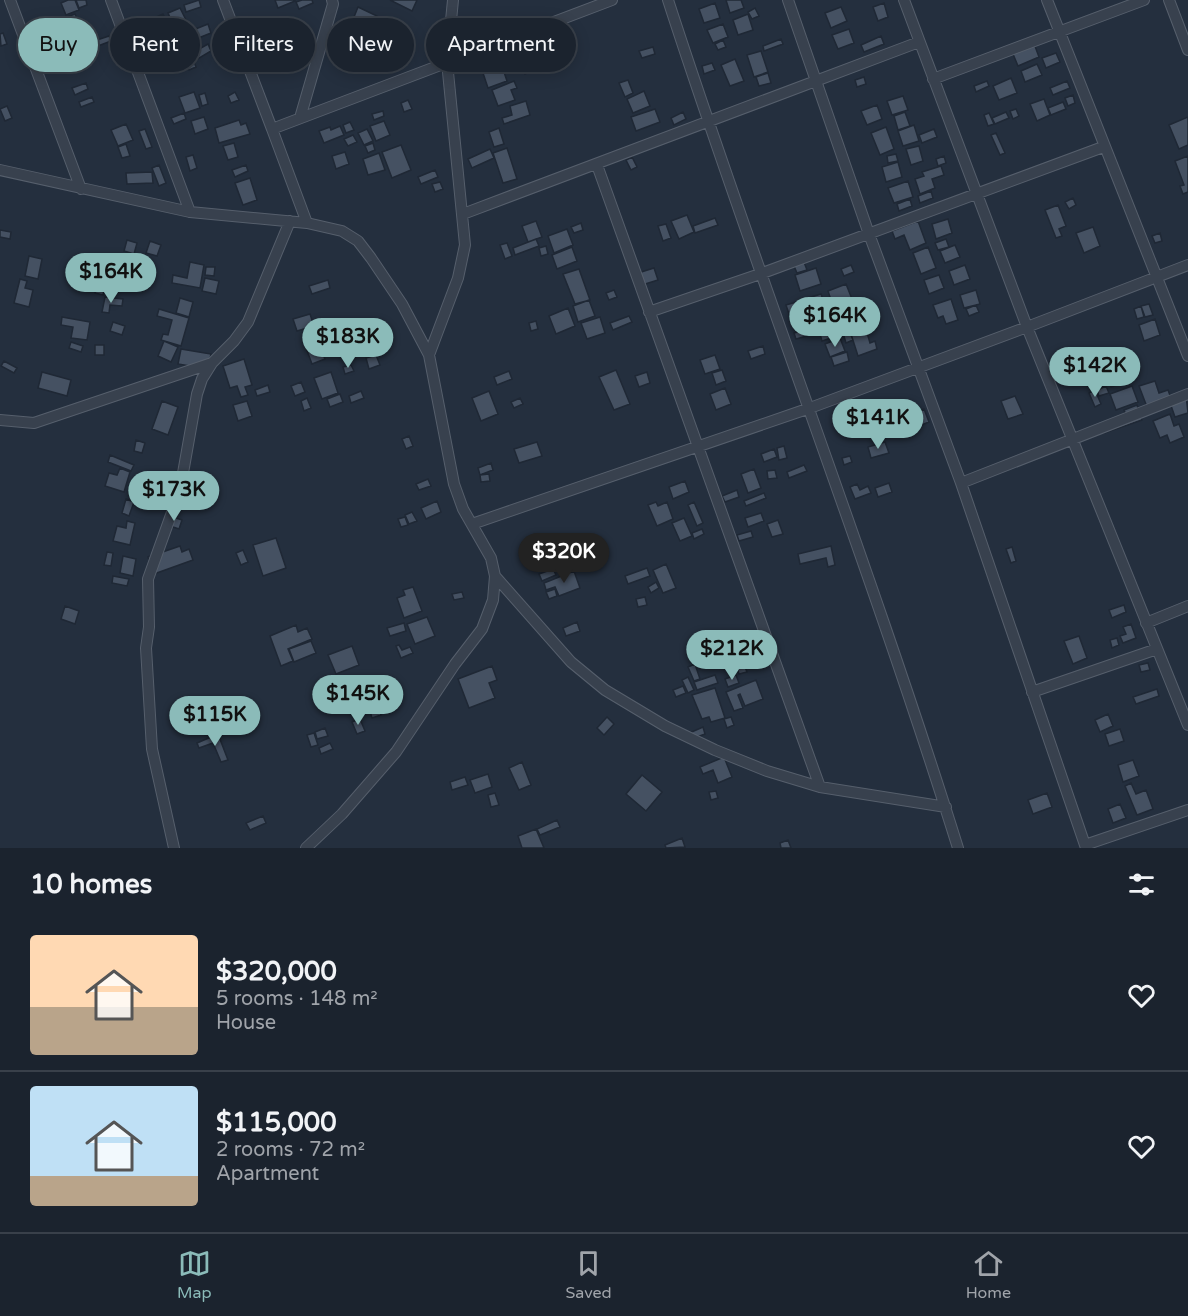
<!DOCTYPE html>
<meta charset="utf-8">
<style>
body{margin:0;font-family:"Varela Round",sans-serif;background:#242b36;color:#f1f3f6;height:100vh;display:flex;flex-direction:column;font-size:22px;white-space:nowrap}
*{box-sizing:border-box;margin:0}
p{font-size:20px;color:#a0a4aa}
.icon{flex:none;width:33px;height:33px;fill:none;stroke:currentColor;stroke-width:2;stroke-linecap:round;stroke-linejoin:round}
.map{position:relative;height:848px;overflow:hidden}
.drawer{display:flex;flex-direction:column;background:#1b232e;flex:1}
.drawer>*{flex:none}
.top-card{position:absolute;left:18px;top:18px;width:600px;height:54px;display:flex;gap:12px}
.price{position:absolute;translate:-50% -51px;padding:0 14px;border-radius:21px;background:#8bbbb9;color:#111;font-size:20px;line-height:39px;filter:drop-shadow(0 2px 3px #0008)}
.price::after{content:'';position:absolute;left:50%;top:36px;width:18px;height:14px;margin-left:-9px;background:inherit;clip-path:polygon(0 0,100% 0,50% 100%)}
.price.selected{background:#222;color:#fff}
ul{padding:0;list-style:none}
li{display:flex;align-items:center;gap:18px;height:150px;padding:0 30px}
li+li{border-top:2px solid #39404a}
li span{display:grid;place-items:center;flex:none;width:168px;height:120px;border-radius:6px;color:#555}
li>.icon{margin-inline-start:auto}
span .icon{width:72px;height:72px;fill:#fffc;stroke-width:1}
li b{font-size:26px}
h2{display:flex;justify-content:space-between;align-items:center;height:72px;padding:0 30px;font-size:26px}
.tag{padding:0 21px;border-radius:27px;background:#1b232e;box-shadow:0 3px 15px #0003,0 0 0 2px #39404a;font-size:21px;line-height:54px}
.tag.selected{background:#8bbbb9;color:#111}
.tabs{display:flex;justify-content:space-around;align-items:center;height:84px;border-top:2px solid #39404a;background:#1b232e;font-size:16px;color:#a0a4aa}
.tabs a{display:grid;justify-items:center;gap:3px}
.tabs .selected{color:#8bbbb9}
.map>svg:first-child{display:block}
.building{fill:#455162;stroke:#1f2835;stroke-width:1.5}
.lines{fill:none;stroke-linecap:round;stroke-linejoin:round}
.street-casing{stroke:#565f6c;stroke-width:12}
.street{stroke:#38414e;stroke-width:10}
</style>
<div class="map">
<svg width="1188" height="848" viewBox="0 0 1188 848">
<rect width="100%" height="100%" fill="#242f3e"/>
<path class="building" d="M68,0H75L79,10L66,15L61,3Z
M76,0H86L87,5L79,8Z
M199,0L201,7L186,12L184,5Z
M275,0H295V1L278,8Z
M302,0H312L313,3L299,9L296,2Z
M390,0H417L412,11Z
M726,0H741L744,8L730,13Z
M715,3L720,18L704,23L699,9Z
M884,3L888,17L878,21L873,7Z
M358,7L377,16L373,25L354,17Z
M841,7L847,21L831,28L825,13Z
M180,8L186,20L174,26L168,13Z
M755,8L759,16L752,19L748,12Z
M75,14L78,21L70,24L67,17Z
M163,14L166,20L154,25L152,19Z
M748,14L753,30L738,35L733,20Z
M59,18L62,23L49,28L47,23Z
M208,24L211,33L181,45L178,36Z
M723,24L728,37L713,43L707,30Z
M849,29L854,43L838,49L832,35Z
M3,33L7,44L1,46L0,34Z
M109,36L111,41L98,46L97,40Z
M881,36L884,44L864,52L861,45Z
M1032,38L1039,57L1018,66L1010,47Z
M781,39L783,44L764,51L763,46Z
M723,40L726,47L718,50L715,44Z
M361,43H377V53H361Z
M208,44L211,51L196,60L192,53Z
M653,47L655,54L642,58L639,51Z
M761,51L768,72L754,77L747,55Z
M1056,53L1060,62L1046,68L1042,58Z
M191,54L196,67L189,70L184,56Z
M525,57L532,70L525,74L518,60Z
M735,59L744,81L730,86L721,65Z
M712,63L715,70L704,74L702,66Z
M1037,64L1042,75L1025,82L1021,71Z
M502,66L507,81L488,88L483,73Z
M768,73L771,83L759,86L756,77Z
M864,77L866,84L857,87L855,80Z
M1011,78L1017,93L999,100L993,86Z
M628,80L633,93L625,97L619,83Z
M514,81L517,88L511,90L515,100L498,106L492,90Z
M987,81L989,86L976,92L974,86Z
M1067,81L1070,88L1053,95L1050,88Z
M86,83L88,89L75,95L72,88Z
M644,91L650,106L633,113L627,99Z
M194,92L200,108L185,113L179,97Z
M235,92L239,100L231,103L228,96Z
M205,93L208,104L202,106L199,95Z
M1073,95L1075,103L1068,106L1065,98Z
M903,96L908,110L892,115L887,101Z
M92,97L94,102L81,107L79,102Z
M1044,99L1050,115L1037,121L1030,104Z
M408,100L412,109L404,112L401,103Z
M526,101L530,115L504,124L502,118L512,115L510,106Z
M1063,102L1066,109L1051,115L1048,108Z
M877,105L882,119L867,125L861,111Z
M7,106L12,118L5,121L0,109Z
M655,109L660,122L636,131L631,117Z
M1016,109L1019,116L1013,119L1010,111Z
M383,111L384,116L374,120L372,114Z
M683,112L686,119L674,125L671,118Z
M905,112L910,126L898,130L894,116Z
M1006,112L1009,118L995,124L992,118Z
M184,113L186,119L174,124L171,118Z
M989,113L994,124L988,126L984,115Z
M204,117L208,129L195,134L191,121Z
M1188,117V145L1179,149L1169,125Z
M239,120L241,125L246,123L250,134L219,143L215,128Z
M384,121L390,135L376,141L370,126Z
M350,122L354,130L346,133L343,125Z
M126,124L133,140L118,146L111,130Z
M914,125L919,141L903,146L898,131Z
M340,126L344,135L324,143L319,131L330,127L331,130Z
M886,127L894,149L880,155L871,133Z
M499,128L504,144L494,147L489,132Z
M145,129L152,147L146,149L139,131Z
M367,129L373,141L364,145L358,133Z
M934,129L937,137L922,143L919,135Z
M996,133L1005,153L1000,155L991,135Z
M353,135L357,142L348,146L344,139Z
M234,143L238,157L228,160L223,146Z
M373,143L375,150L368,153L365,146Z
M126,144L130,156L122,158L118,147Z
M401,145L411,170L392,178L382,152Z
M919,146L923,161L911,165L906,149Z
M507,148L517,179L503,183L493,153Z
M490,149L494,158L472,168L468,159Z
M345,152L349,164L336,169L332,156Z
M379,153L385,170L368,175L363,159Z
M896,154L898,161L888,163L887,156Z
M193,155L197,168L190,171L186,157Z
M944,156L946,163L938,166L936,159Z
M1188,156V192L1183,194L1180,186L1184,185L1175,161Z
M632,157L637,167L631,170L626,160Z
M898,162L902,177L886,182L882,167Z
M159,165L166,183L159,186L152,168Z
M246,165L248,171L235,177L232,170Z
M941,166L944,175L932,179L935,188L920,194L915,179L924,176L922,172Z
M435,170L438,177L421,184L418,177Z
M152,172L153,183L127,184L126,173Z
M250,178L257,200L243,205L235,183Z
M908,181L913,197L894,203L888,188Z
M440,182L443,189L435,192L432,184Z
M931,191L933,198L920,203L918,196Z
M1073,198L1076,205L1069,209L1065,202Z
M910,199L912,206L899,211L897,204Z
M1058,205L1066,226L1059,229L1062,236L1056,238L1045,210Z
M687,215L694,232L679,239L671,221Z
M715,218L718,225L695,233L693,226Z
M948,219L952,233L936,239L932,224Z
M536,221L542,237L528,242L522,226Z
M918,221L926,243L910,250L904,235L895,239L892,231Z
M581,223L583,230L574,233L571,227Z
M666,224L671,238L663,241L658,226Z
M1093,227L1100,246L1084,253L1076,233Z
M567,229L573,245L554,253L548,236Z
M0,230L11,232L10,239L0,237Z
M1160,233L1162,241L1155,243L1152,236Z
M536,239L539,246L515,255L513,248Z
M946,239L949,247L938,250L935,243Z
M127,240L137,243L134,254L124,251Z
M150,241L161,245L157,256L146,253Z
M507,243L512,256L505,259L500,245Z
M955,245L960,257L945,263L940,251Z
M546,246L548,254L541,256L539,248Z
M572,247L577,261L557,269L552,255Z
M928,247L936,268L921,274L913,253Z
M29,256L42,259L38,279L25,276Z
M190,262L204,265L200,288L172,283L173,275L187,278Z
M804,262L807,270L797,273L794,266Z
M137,265L148,269L144,283L133,279Z
M851,265L854,272L844,276L841,269Z
M965,265L970,279L954,285L949,271Z
M206,267H215L214,276L205,275Z
M654,268L658,280L642,285L638,273Z
M816,268L821,284L800,291L795,275Z
M579,269L590,300L575,304L563,274Z
M939,275L944,288L929,294L924,280Z
M205,278L219,281L216,294L202,291Z
M20,279L27,281L25,288L33,290L29,307L14,303Z
M328,280L330,288L312,294L309,286Z
M97,283L105,285L103,295L95,293Z
M846,284L852,299L833,306L828,291Z
M614,290L617,297L609,300L606,293Z
M976,290L980,304L964,308L960,295Z
M821,294L826,308L810,313L805,299Z
M105,297L123,299L122,306L110,305L109,313L102,312Z
M180,298L193,302L189,317L176,313Z
M951,299L958,320L946,324L943,316L938,318L933,305Z
M589,300L595,316L578,322L573,306Z
M796,302L800,314L790,317L786,305Z
M1149,304L1153,315L1145,317L1141,306Z
M855,305L860,318L844,323L840,310Z
M976,305L979,312L969,316L966,309Z
M1141,306L1144,317L1137,319L1134,309Z
M568,308L575,326L556,334L549,316Z
M159,309L189,318L181,346L161,340L163,334L168,335L172,320L157,316Z
M310,314L314,326L297,331L293,319Z
M829,314L834,326L818,333L813,321Z
M629,316L632,322L613,330L610,323Z
M62,317L90,322L87,340L71,338L73,327L61,325Z
M600,317L605,333L587,339L581,323Z
M1155,319L1160,335L1144,341L1139,325Z
M536,321L538,329L531,331L529,323Z
M855,321L859,330L850,333L853,340L846,343L843,333L850,330L848,323Z
M113,322L125,326L122,335L110,331Z
M874,322L876,328L868,332L865,325Z
M838,328L840,335L822,341L820,334Z
M866,329L870,343L875,341L877,349L858,356L851,334Z
M334,330L339,343L329,347L324,334Z
M805,330L807,336L796,339L794,333Z
M320,335L322,341L307,346L305,339Z
M840,338L845,351L830,357L825,344Z
M164,341L178,347L171,362L158,356Z
M71,342L83,346L81,352L69,348Z
M318,343L325,359L312,364L306,348Z
M95,345H104V355H95Z
M763,346L765,354L751,359L748,351Z
M181,349L211,354L208,369L178,364Z
M847,352L849,361L834,366L831,357Z
M1119,354L1129,380L1111,387L1101,362Z
M376,355L380,365L369,369L366,358Z
M715,355L720,369L705,374L700,360Z
M244,359L252,385L245,387L248,395L241,397L237,386L230,388L223,366Z
M4,361L17,368L14,373L1,366Z
M1097,361L1100,368L1082,375L1079,368Z
M351,365L354,371L345,374L343,367Z
M616,370L630,404L614,410L599,377Z
M722,370L726,381L716,385L712,373Z
M509,371L512,379L497,385L494,377Z
M42,372L71,380L67,396L38,388Z
M331,372L338,393L322,399L314,378Z
M647,372L650,383L639,387L635,376Z
M1096,377L1098,383L1088,386L1086,381Z
M1155,381L1159,393L1168,390L1171,398L1147,407L1139,386Z
M301,382L305,392L295,396L291,386Z
M268,385L270,392L257,396L255,390Z
M1106,386L1109,393L1099,396L1097,390Z
M1132,386L1138,402L1116,410L1110,394Z
M725,388L731,404L716,410L710,394Z
M1095,390L1101,404L1095,407L1089,393Z
M361,391L364,398L351,403L349,396Z
M489,391L498,414L481,421L472,398Z
M340,394L343,402L330,407L327,399Z
M1186,395L1188,413L1175,417L1169,400Z
M1015,396L1023,414L1008,419L1001,401Z
M307,398L311,408L304,411L301,401Z
M520,398L523,404L514,408L511,402Z
M162,401L178,407L168,435L152,429Z
M247,401L252,416L238,421L233,405Z
M880,404L890,435L882,437L872,406Z
M1137,405L1142,420L1104,433L1102,426L1127,418L1124,410Z
M924,409L929,422L899,434L892,417L906,411L910,421L918,418L916,412Z
M1170,414L1174,426L1179,424L1184,437L1170,443L1167,435L1160,438L1153,421Z
M409,436L413,446L406,449L402,439Z
M136,440L145,443L142,453L134,451Z
M537,442L542,456L519,463L514,449Z
M885,442L889,453L871,458L868,447Z
M784,446L787,458L779,460L777,448Z
M774,449L777,457L764,462L761,454Z
M110,455L134,465L131,471L108,462Z
M850,456L852,462L844,465L842,458Z
M491,463L493,470L480,475L478,468Z
M804,465L807,471L789,478L787,472Z
M120,468L130,472L124,492L105,486L109,473L117,475Z
M754,469L761,488L748,493L741,474Z
M775,470L777,478L768,479L767,471Z
M489,474L490,481L481,482L480,475Z
M428,479L431,486L419,490L416,484Z
M685,481L689,492L673,499L669,487Z
M190,483L194,495L183,499L178,487Z
M889,483L892,492L878,497L875,488Z
M857,484L860,490L868,486L871,493L855,499L850,487Z
M737,490L739,497L725,502L722,496Z
M764,493L766,498L746,506L744,501Z
M126,499L134,502L129,516L122,513Z
M437,501L441,512L426,519L421,508Z
M656,502L658,506L667,502L673,519L657,526L648,505Z
M694,502L703,523L697,526L688,505Z
M412,512L417,521L409,524L405,515Z
M761,513L764,521L748,527L745,518Z
M170,516L182,520L179,529L167,525Z
M405,517L408,525L401,527L398,519Z
M684,518L692,536L680,541L672,523Z
M778,520L783,534L772,537L767,524Z
M127,521L135,523L130,545L113,541L117,526L126,528Z
M702,529L704,534L694,539L692,533Z
M751,531L753,537L739,541L737,535Z
M276,538L286,568L263,576L253,545Z
M180,546L182,552L189,549L193,560L154,574L148,557Z
M831,546L835,565L828,567L826,558L800,564L798,554Z
M1012,547L1016,561L1011,563L1006,549Z
M243,550L248,562L241,565L236,553Z
M107,552L113,553L111,566L104,565Z
M123,556L136,559L133,576L120,573Z
M666,564L676,588L663,593L653,570Z
M647,568L650,576L628,584L625,576Z
M553,569L556,575L542,581L539,574Z
M574,571L580,588L559,596L555,587L546,590L544,583Z
M113,576L129,579L127,586L112,583Z
M656,582L659,588L651,593L648,587Z
M413,587L422,611L404,618L397,598L405,595L403,590Z
M555,589L557,596L549,599L546,592Z
M462,592L464,598L454,600L452,594Z
M645,597L647,605L638,607L636,599Z
M1124,605L1126,612L1112,618L1109,610Z
M65,606L79,611L75,624L61,619Z
M427,617L435,636L415,644L407,624Z
M577,622L580,631L566,636L563,628Z
M404,623L406,631L390,636L387,628Z
M1131,624L1136,638L1123,643L1120,636L1126,634L1123,627Z
M296,625L298,632L307,628L312,639L288,649L293,661L281,666L270,636Z
M1079,636L1087,658L1073,664L1064,641Z
M736,637L739,648L746,646L750,659L736,663L728,640Z
M1117,638L1119,645L1112,648L1110,640Z
M311,641L316,653L294,662L289,649Z
M399,645L402,650L410,647L413,653L401,658L396,646Z
M352,646L359,665L336,674L328,655Z
M743,662L747,672L739,674L736,664Z
M1148,663L1150,670L1141,672L1139,665Z
M695,664L700,679L694,681L688,667Z
M492,666L497,680L489,683L495,698L469,708L458,679Z
M715,675L718,683L697,690L694,682Z
M736,675L739,683L728,687L725,679Z
M688,677L694,690L688,693L682,680Z
M756,680L763,699L745,706L740,694L738,695L743,708L734,711L726,692Z
M683,686L686,693L676,697L673,690Z
M715,688L725,718L711,722L709,717L702,719L692,695Z
M1157,689L1159,696L1136,704L1133,697Z
M215,705L217,711L198,718L196,712Z
M378,708L381,715L372,718L370,711Z
M218,713L221,719L195,730L192,724Z
M1108,714L1113,726L1100,732L1095,720Z
M607,717L614,724L604,735L597,728Z
M731,717L734,725L727,728L724,719Z
M360,719L365,731L357,734L352,722Z
M217,722L220,729L205,735L202,728Z
M703,727L705,734L689,740L687,734Z
M325,728L328,736L317,739L315,732Z
M1120,729L1124,741L1109,746L1105,734Z
M314,733L318,745L311,747L307,735Z
M218,734L228,760L221,762L213,743L199,748L197,743Z
M330,743L333,749L321,754L319,748Z
M724,757L732,777L718,783L713,770L703,774L700,767Z
M1133,760L1139,776L1123,782L1118,765Z
M522,762L531,785L519,790L509,768Z
M488,774L492,787L475,793L470,780Z
M642,775L662,792L646,811L626,794Z
M465,777L468,785L452,790L450,782Z
M1131,783L1136,794L1146,790L1153,809L1137,815L1125,786Z
M716,791L718,798L711,800L709,792Z
M495,793L499,805L491,807L488,795Z
M1047,793L1052,807L1033,814L1028,800Z
M1120,804L1126,818L1113,823L1108,809Z
M263,816L266,823L250,830L246,823Z
M557,820L560,827L540,835L537,829Z
M536,829L544,848H522L518,836Z
M682,838L685,847L666,848L665,845Z
M788,840L791,848H781L780,843Z"/>
<g class="lines">
<g class="street-casing">
<path id="street" d="M10,0L81,189
M111,0L190,212
M223,0L272,129L612,0
M668,0C760,284 869,563 958,848
M788,0L869,234L961,483L1086,848
M904,0L1027,327L1188,725
M1047,0L1188,356
M1169,0L1188,50
M933,79L1144,0
M300,118L333,4L332,0
M272,129L307,223
M597,165L820,787
M0,170L190,212L307,223L342,231L358,241L371,258L402,304L429,355L454,484L463,509L491,558L495,576L493,600L482,629L455,664L396,752L342,814L306,848
M463,214L919,42
M649,312L760,274L1103,147
M429,355L458,278L465,245L447,62L453,0
M0,420L34,423L212,363
M961,483L1188,394
M472,524L810,408L1027,327L1188,265
M495,576L571,662L605,690L665,726L715,750L767,771L820,787L946,807
M1146,623L1188,606
M1032,692L1157,649
M1085,845L1188,810
M174,848L152,749L146,648L149,627L148,579L180,490L197,394L202,379L212,363L234,341L248,322L290,221"/>
</g>
<use href="#street" class="street"/>
</g>
</svg>
<b class="price" style="left:111px;top:304px">$164K</b>
<b class="price" style="left:835px;top:348px">$164K</b>
<b class="price" style="left:348px;top:369px">$183K</b>
<b class="price" style="left:1095px;top:398px">$142K</b>
<b class="price" style="left:878px;top:450px">$141K</b>
<b class="price" style="left:174px;top:522px">$173K</b>
<b class="price selected" style="left:564px;top:584px">$320K</b>
<b class="price" style="left:732px;top:681px">$212K</b>
<b class="price" style="left:358px;top:726px">$145K</b>
<b class="price" style="left:215px;top:747px">$115K</b>
<div class="top-card">
<a class="tag selected">Buy</a>
<a class="tag">Rent</a>
<a class="tag">Filters</a>
<a class="tag">New</a>
<a class="tag">Apartment</a>
</div>
</div>
<section class="drawer">
<h2>10 homes<svg class="icon" aria-label="filters" viewBox="0 0 24 24"><path d="M4 7h16M4 17h16"/><circle cx="9" cy="7" r="2"/><circle cx="15" cy="17" r="2"/></svg></h2>
<ul>
<li><span style="background:linear-gradient(#ffd9b3 60%,#b9a48a 0)"><svg class="icon" aria-label="home" viewBox="0 0 24 24"><path d="M3 11l9-7 9 7M6 9v11h12V9"/></svg></span><div><b>$320,000</b><p>5 rooms · 148 m²</p><p>House</p></div><svg class="icon" aria-label="heart" viewBox="0 0 24 24"><path d="M12 20l-8-8c-3-5 5-10 8-4 3-6 11-1 8 4z"/></svg></li>
<li><span style="background:linear-gradient(#bfe0f5 75%,#b9a48a 0)"><svg class="icon" aria-label="home" viewBox="0 0 24 24"><path d="M3 11l9-7 9 7M6 9v11h12V9"/></svg></span><div><b>$115,000</b><p>2 rooms · 72 m²</p><p>Apartment</p></div><svg class="icon" aria-label="heart" viewBox="0 0 24 24"><path d="M12 20l-8-8c-3-5 5-10 8-4 3-6 11-1 8 4z"/></svg></li>
</ul>
</section>
<nav class="tabs">
<a class="selected"><svg class="icon" aria-label="map" viewBox="0 0 24 24"><path d="M3 6l6-2 6 2 6-2v14l-6 2-6-2-6 2zM9 4v14M15 6v14"/></svg>Map</a>
<a><svg class="icon" aria-label="saved" viewBox="0 0 24 24"><path d="M7 4h10v16l-5-4-5 4z"/></svg>Saved</a>
<a><svg class="icon" aria-label="home" viewBox="0 0 24 24"><path d="M3 11l9-7 9 7M6 9v11h12V9"/></svg>Home</a>
</nav>
